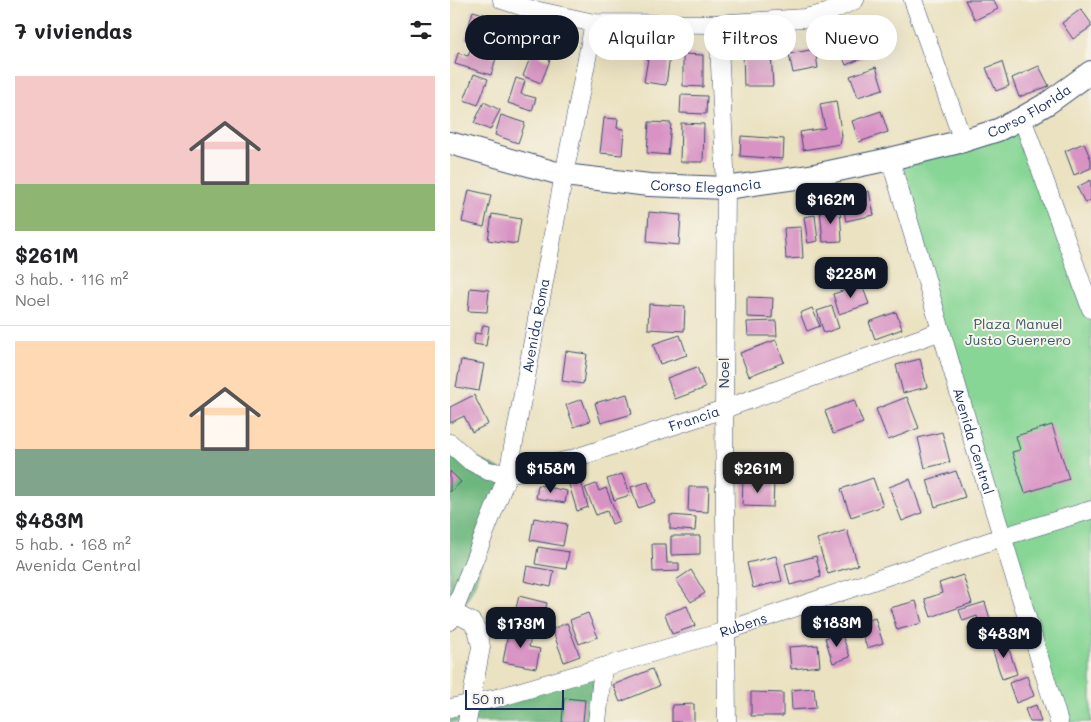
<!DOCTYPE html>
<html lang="es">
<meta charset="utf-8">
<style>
body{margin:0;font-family:Mali,sans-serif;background:#f2f2f2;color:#202124;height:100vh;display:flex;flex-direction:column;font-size:19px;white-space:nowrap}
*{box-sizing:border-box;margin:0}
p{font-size:16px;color:#757577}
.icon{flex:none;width:28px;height:28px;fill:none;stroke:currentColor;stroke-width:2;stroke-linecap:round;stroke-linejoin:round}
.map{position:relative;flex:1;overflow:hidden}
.sheet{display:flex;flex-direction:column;background:#fff;width:450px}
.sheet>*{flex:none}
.hud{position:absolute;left:15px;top:15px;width:475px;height:45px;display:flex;gap:10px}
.scale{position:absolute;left:15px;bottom:12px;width:99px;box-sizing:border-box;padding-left:5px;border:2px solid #1b2f5e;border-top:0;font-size:14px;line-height:18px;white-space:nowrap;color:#1b2f5e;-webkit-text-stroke:4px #f7f3e8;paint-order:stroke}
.price{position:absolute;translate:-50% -42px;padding:0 11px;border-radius:10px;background:#111827;color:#fff;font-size:16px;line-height:32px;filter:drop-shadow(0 1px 2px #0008)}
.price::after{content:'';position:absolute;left:50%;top:30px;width:15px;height:11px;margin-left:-8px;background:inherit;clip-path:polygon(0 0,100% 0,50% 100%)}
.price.on{background:#222;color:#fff}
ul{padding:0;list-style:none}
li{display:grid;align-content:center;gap:10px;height:265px;padding:0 15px}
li+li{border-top:1px solid #e0e0e0}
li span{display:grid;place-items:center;height:155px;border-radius:0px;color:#555}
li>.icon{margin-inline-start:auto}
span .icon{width:90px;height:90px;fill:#fffc;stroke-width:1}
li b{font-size:21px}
h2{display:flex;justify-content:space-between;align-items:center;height:60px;padding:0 15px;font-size:21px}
.chip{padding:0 18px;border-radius:22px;background:#fff;box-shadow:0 5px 20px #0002;font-size:18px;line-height:45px}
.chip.on{background:#111827;color:#fff}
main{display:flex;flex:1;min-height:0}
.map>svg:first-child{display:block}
.green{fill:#87d695;stroke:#51827a}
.forest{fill:#6db77e;stroke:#44736e}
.building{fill:#d893c4}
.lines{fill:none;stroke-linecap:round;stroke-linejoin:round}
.minor-casing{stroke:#3a4a6d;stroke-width:19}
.major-casing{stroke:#3a4a6d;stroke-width:24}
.minor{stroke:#fff;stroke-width:18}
.major{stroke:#fff;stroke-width:22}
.labels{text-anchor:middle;stroke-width:4;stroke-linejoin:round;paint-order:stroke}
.street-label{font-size:14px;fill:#1b2f5e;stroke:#f7f3e8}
.park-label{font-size:14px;fill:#36596c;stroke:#f7f3e8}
</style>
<main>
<section class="sheet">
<h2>7 viviendas<svg class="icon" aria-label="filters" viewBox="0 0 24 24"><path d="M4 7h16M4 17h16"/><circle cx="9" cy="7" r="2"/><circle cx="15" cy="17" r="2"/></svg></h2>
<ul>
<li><span style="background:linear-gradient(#f6c9c9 70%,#8fb573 0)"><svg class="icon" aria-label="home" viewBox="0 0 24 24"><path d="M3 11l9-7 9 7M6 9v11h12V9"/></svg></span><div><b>$261M</b><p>3 hab. · 116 m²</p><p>Noel</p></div></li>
<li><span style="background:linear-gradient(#ffd9b3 70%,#7fa58c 0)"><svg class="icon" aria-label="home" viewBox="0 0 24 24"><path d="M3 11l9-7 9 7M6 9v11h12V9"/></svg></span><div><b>$483M</b><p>5 hab. · 168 m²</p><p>Avenida Central</p></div></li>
</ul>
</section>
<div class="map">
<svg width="641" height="722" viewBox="0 0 641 722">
<rect width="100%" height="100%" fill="#f7f3e8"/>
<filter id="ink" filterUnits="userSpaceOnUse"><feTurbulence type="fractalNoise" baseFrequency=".02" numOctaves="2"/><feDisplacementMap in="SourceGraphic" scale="10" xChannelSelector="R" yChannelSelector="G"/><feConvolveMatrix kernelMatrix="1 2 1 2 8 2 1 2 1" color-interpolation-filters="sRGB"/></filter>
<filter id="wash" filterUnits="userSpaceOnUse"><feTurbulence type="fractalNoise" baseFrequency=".0096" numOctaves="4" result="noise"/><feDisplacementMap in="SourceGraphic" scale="20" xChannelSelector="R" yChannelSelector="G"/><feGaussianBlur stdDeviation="1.12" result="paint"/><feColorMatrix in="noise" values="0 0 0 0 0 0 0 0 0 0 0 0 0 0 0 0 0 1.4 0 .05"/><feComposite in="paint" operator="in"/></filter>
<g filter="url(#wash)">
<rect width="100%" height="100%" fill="#ebe2c1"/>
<path class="green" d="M572,118L641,314V722H611L440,159Z"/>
<path class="forest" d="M0,443L58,474L25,584L0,633Z
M153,667L147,722H0V708Z"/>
<g id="blocks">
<path class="building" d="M515,0H543L548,9L525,20Z
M631,9L641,23V27L623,39L612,23Z
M23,11L54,20L46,48L15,39Z
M406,27L412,42L419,39L425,53L396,65L385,36Z
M365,49L368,68L343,73L339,54Z
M20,50L46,58L41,75L5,64L8,53L18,56Z
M321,52L323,86H294L293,53Z
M82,53L100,60L91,83L73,76Z
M199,53L220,56L216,85L194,82Z
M233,54L253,55V87L233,86Z
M552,62L559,86L546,91L536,68Z
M589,66L599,86L569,97L562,78Z
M426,67L433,89L408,97L400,76Z
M24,74L38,79L28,105L14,100Z
M66,78L75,81L71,94L86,98L82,111L58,103Z
M231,95L257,96L256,114L230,113Z
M386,101L392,136L390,144L353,150L350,132L375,128L370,104Z
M34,102L50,110L40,130L24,123Z
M431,111L438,132L409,142L402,121Z
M51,115L75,123L68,143L45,135Z
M154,118L168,119L167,128L174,129L172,155L150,153Z
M199,122L221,123L218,155L197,153Z
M231,123L254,124L253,162H230Z
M291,136L334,139L333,159L290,156Z
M634,143L641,160V168L624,175L615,151Z
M641,180V200L635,203L627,187Z
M19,190L41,195L34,227L12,222Z
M419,191L424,215L396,221L391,197Z
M390,208L392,241L373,242L370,209Z
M199,212L231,215L229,245L197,242Z
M42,214L71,219L67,244L38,240Z
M365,215L368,241L358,243L354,217Z
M351,227L353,258L336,259L334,228Z
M412,285L419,304L389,314L383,294Z
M20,288L39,290L37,312L18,311Z
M297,297L323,298L322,318L297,317Z
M199,304L235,306L234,331L198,329Z
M382,306L389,328L374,333L367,311Z
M362,308L370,326L357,331L350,313Z
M446,312L452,329L425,339L419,322Z
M326,321L327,336H298L297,322Z
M33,325L39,326L36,346L24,344L25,333L31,334Z
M230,335L237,355L210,364L203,344Z
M326,340L334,362L299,376L290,353Z
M116,351L137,354L133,384L112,381Z
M470,359L477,387L453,393L446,365Z
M11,360L34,364L29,391L6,387Z
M247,367L255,388L225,399L217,378Z
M177,394L182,414L151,423L145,403Z
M24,395L38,424L22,432L14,416L0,423V407Z
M457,397L469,428L438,440L426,409Z
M132,399L140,421L124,427L116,405Z
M404,400L413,423L383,434L375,411Z
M602,425L619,479L575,493L562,452L570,450L566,436Z
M492,432L500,462L475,468L468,438Z
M0,471L11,482L0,492Z
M506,471L515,497L485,507L477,480Z
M129,474L138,507L127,511L117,478Z
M172,474L180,495L164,500L157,479Z
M423,478L433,506L401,517L391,489Z
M460,479L472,513L452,521L439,487Z
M293,480L324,482L323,507L292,506Z
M198,482L205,502L188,508L181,487Z
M146,484L149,491L156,488L169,521L162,524L157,511L146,515L135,488Z
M88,485L117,491L115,503L86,498Z
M239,487H259L258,512L238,511Z
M220,515L246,517L245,531L220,529Z
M84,518L117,524L113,546L80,540Z
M397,530L408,565L378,574L367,539Z
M221,536H250V554L221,555Z
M202,544H216L217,563H229V571L203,572Z
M88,547L119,552L116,569L85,564Z
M326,556L332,581L303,588L297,563Z
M366,556L371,577L340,585L335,564Z
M77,566L104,571L101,587L74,581Z
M241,570L255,593L241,602L226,580Z
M513,575L522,603L481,617L475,599L492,593L489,583Z
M69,596L97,603L93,619L65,612Z
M466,601L472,623L447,630L440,608Z
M535,602L546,639L523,646L518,627L529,624L527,616L513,621L509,610Z
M237,606L245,626L222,634L215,614Z
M138,613L148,637L129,644L120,620Z
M425,618L433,643L417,648L409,624Z
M117,623L130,656L114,662L102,629Z
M59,628L82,632L79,647L90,649L86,668L53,662Z
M391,632L400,657L383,663L375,638Z
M556,640L567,674L552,679L541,645Z
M368,645L370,666L341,669L339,647Z
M202,669L209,686L170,702L163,685Z
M577,676L584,696L566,703L559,683Z
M364,688L366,708L342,710L341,690Z
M301,692L333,693V716H301Z
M114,698L135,700L133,722H112Z
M244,704V722H222V705Z
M586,705L591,722H580L575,709Z"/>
</g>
</g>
<g filter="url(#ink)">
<use href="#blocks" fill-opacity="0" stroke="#3a4a6d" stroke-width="1"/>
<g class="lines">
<g class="minor-casing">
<g id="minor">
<path d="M52,0L80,9L144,23L268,24L354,18L377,13L405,0"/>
<path d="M463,0L513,141"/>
<path d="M268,24L276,188L274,409L277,722"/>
<path d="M572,118L641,309"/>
<path id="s1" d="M440,159L468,251L522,438L609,722"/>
<path id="s2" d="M0,443L20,461L38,471L58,474L119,460L274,409L491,331"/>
<path d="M3,612L22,622L28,632L31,647L17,722"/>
<path id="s3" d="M0,621L58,474L114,175L144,23"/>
<path id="s4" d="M0,708L51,697L276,631L552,537L641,510"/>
<path d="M147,722L153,667"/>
</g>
</g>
<g class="major-casing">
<g id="major">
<path id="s5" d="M0,143L114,175L199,185L276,188L360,176L440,159L513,141L548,130L572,118L598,103L641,72"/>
</g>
</g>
<use href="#minor" class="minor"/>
<use href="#major" class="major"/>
</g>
</g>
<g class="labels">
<g class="street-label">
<text dy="5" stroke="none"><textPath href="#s5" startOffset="596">Corso Florida</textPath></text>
<text dy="5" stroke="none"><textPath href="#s5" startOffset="261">Corso Elegancia</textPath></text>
<text dy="5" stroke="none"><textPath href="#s3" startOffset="309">Avenida Roma</textPath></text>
<text transform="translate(274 373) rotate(-90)" y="5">Noel</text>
<text dy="5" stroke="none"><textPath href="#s2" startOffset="262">Francia</textPath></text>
<text dy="5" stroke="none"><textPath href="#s1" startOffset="294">Avenida Central</textPath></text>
<text dy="5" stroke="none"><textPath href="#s4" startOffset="305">Rubens</textPath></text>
</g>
<g class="park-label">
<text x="568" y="329">Plaza Manuel<tspan x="568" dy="16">Justo Guerrero</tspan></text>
</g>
</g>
</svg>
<div class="scale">50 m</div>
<b class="price" style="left:381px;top:225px">$162M</b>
<b class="price" style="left:401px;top:299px">$228M</b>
<b class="price" style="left:101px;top:494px">$158M</b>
<b class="price on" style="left:308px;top:494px">$261M</b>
<b class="price" style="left:387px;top:648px">$183M</b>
<b class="price" style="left:71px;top:649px">$173M</b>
<b class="price" style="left:554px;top:659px">$483M</b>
<div class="hud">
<a class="chip on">Comprar</a>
<a class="chip">Alquilar</a>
<a class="chip">Filtros</a>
<a class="chip">Nuevo</a>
</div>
</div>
</main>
